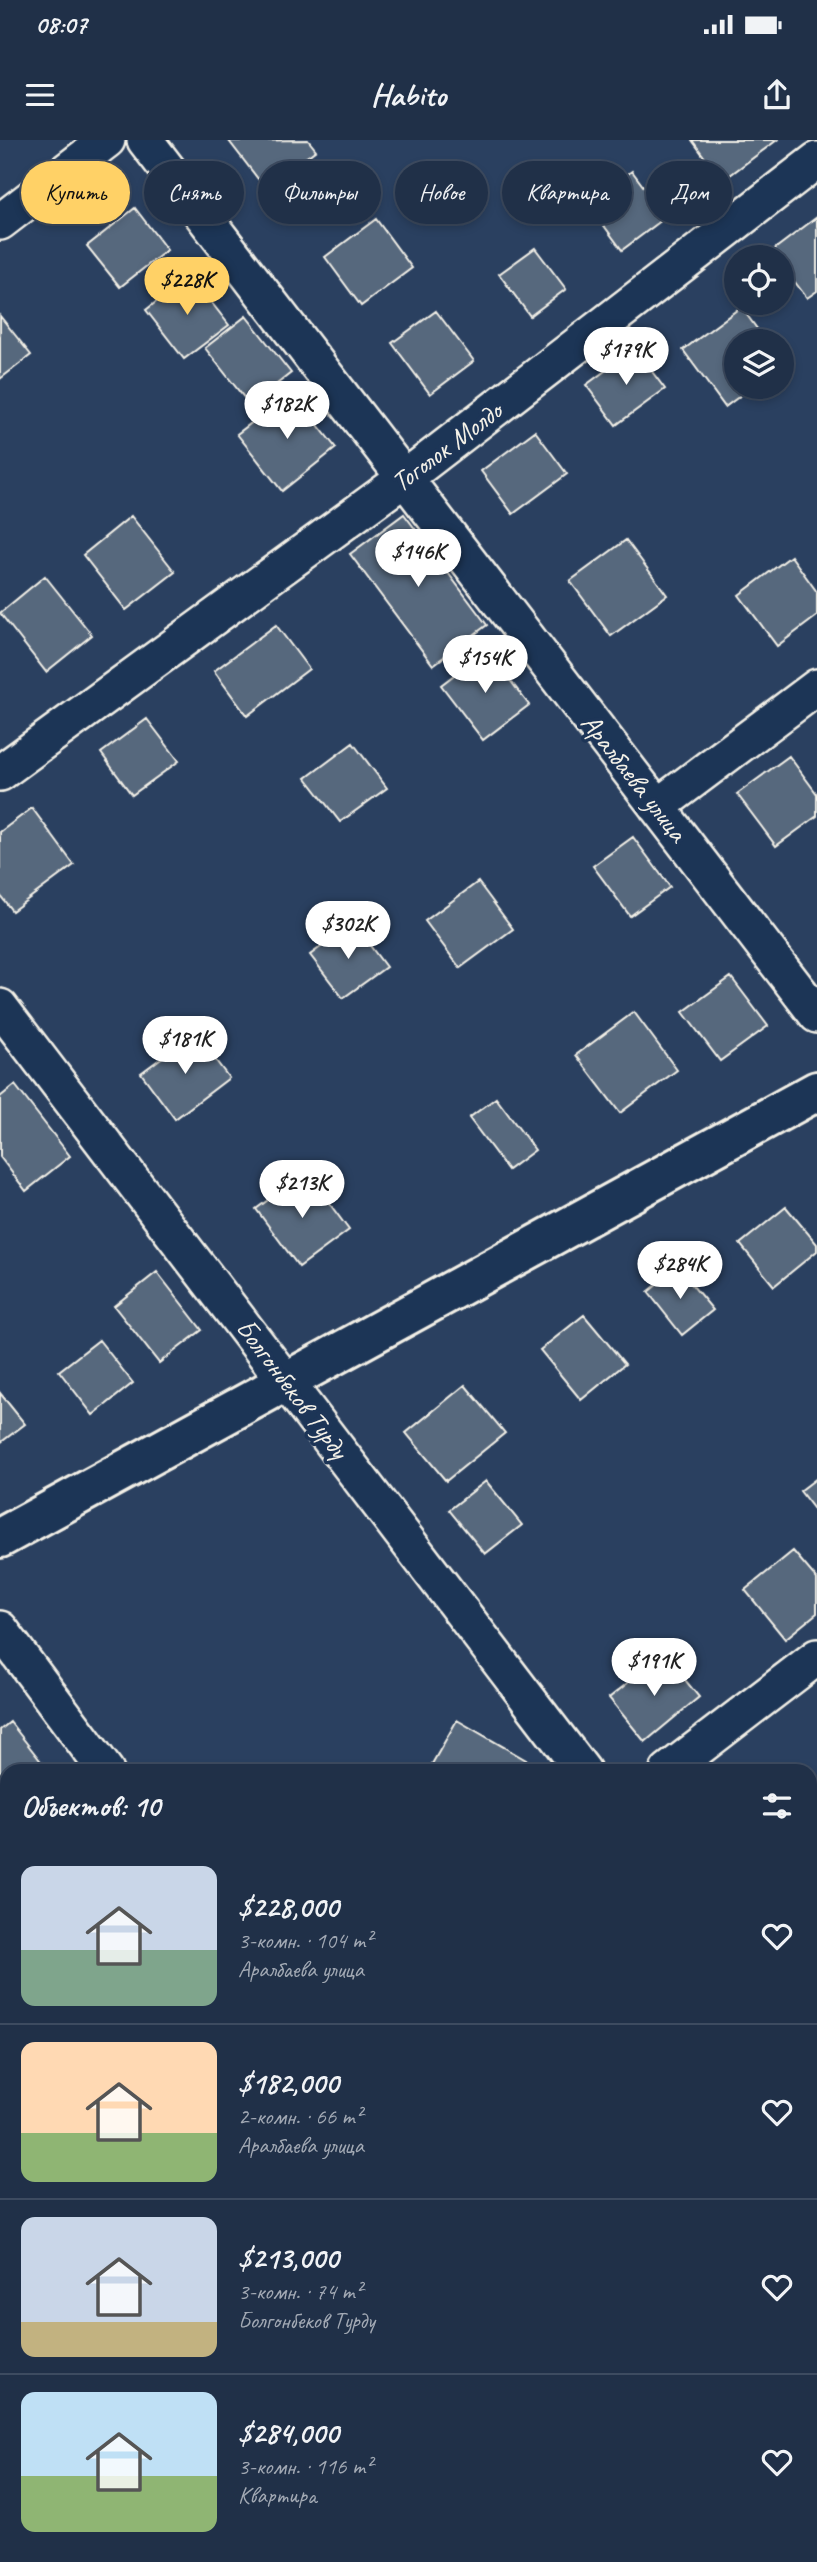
<!DOCTYPE html>
<html lang="ru">
<meta charset="utf-8">
<style>
body{margin:0;font-family:Caveat,sans-serif;background:#28384f;color:#f1f3f6;height:100vh;display:flex;flex-direction:column;font-size:26px;white-space:nowrap}
*{box-sizing:border-box;margin:0}
p{font-size:23px;color:#a2a9b4}
.icon{flex:none;width:38px;height:38px;fill:none;stroke:currentColor;stroke-width:2;stroke-linecap:round;stroke-linejoin:round}
.map{position:relative;flex:1;overflow:hidden}
.side{position:absolute;left:0px;top:1624px;width:817px;height:798px;display:flex;flex-direction:column;background:#203048;border-radius:21px 21px 0 0;box-shadow:0 4px 10px #0003,0 0 0 2px #3d4b60}
.side>*{flex:none}
.banner{position:absolute;left:21px;top:21px;width:775px;height:63px;display:flex;gap:14px}
.buttons{position:absolute;left:724px;top:105px;display:grid;gap:14px}
.buttons a{display:grid;place-items:center;width:70px;height:70px;border-radius:50%;background:#203048;box-shadow:0 4px 10px #0003,0 0 0 2px #3d4b60;font-size:35px}
.price{position:absolute;translate:-50% -60px;padding:0 16px;border-radius:24px;background:#fff;color:#222;font-size:23px;line-height:46px;filter:drop-shadow(0 2px 4px #0008)}
.price::after{content:'';position:absolute;left:50%;top:42px;width:21px;height:16px;margin-left:-10px;background:inherit;clip-path:polygon(0 0,100% 0,50% 100%)}
.price.current{background:#ffd166;color:#111}
ul{padding:0;list-style:none}
li{display:flex;align-items:center;gap:21px;height:175px;padding:0 21px}
li+li{border-top:2px solid #3d4b60}
li span{display:grid;place-items:center;flex:none;width:196px;height:140px;border-radius:14px;color:#555}
li>.icon{margin-inline-start:auto}
span .icon{width:84px;height:84px;fill:#fffc;stroke-width:1}
li b{font-size:30px}
h2{display:flex;justify-content:space-between;align-items:center;height:84px;padding:0 21px;font-size:30px}
.chip{padding:0 24px;border-radius:32px;background:#203048;box-shadow:0 4px 10px #0003,0 0 0 2px #3d4b60;font-size:24px;line-height:63px}
.chip.current{background:#ffd166;color:#111}
.status{display:flex;justify-content:space-between;align-items:center;height:49px;padding:0 35px;background:#203048;direction:ltr}
.status svg{height:19px;fill:currentColor}
header{display:flex;justify-content:space-between;align-items:center;height:91px;padding:0 21px;background:#203048;font-size:32px;font-weight:700}
.map>svg:first-child{display:block}
.building{fill:#56677d;stroke:#f4f1e8;stroke-width:2}
.lines{fill:none;stroke-linecap:round;stroke-linejoin:round}
.minor-casing{stroke:#f4f1e8;stroke-width:40}
.tertiary-casing{stroke:#f4f1e8;stroke-width:44}
.minor{stroke:#1d3557;stroke-width:35}
.tertiary{stroke:#1d3557;stroke-width:38}
.labels{text-anchor:middle;stroke-width:7;stroke-linejoin:round;paint-order:stroke}
.street-label{font-size:28px;fill:#f4f1e8;stroke:#1d3557}
</style>
<div class="status"><b>08:07</b><svg viewBox="0 0 49 12"><path d="M0 12V9h3v3zM5 12V6h3v6zM10 12V3h3v9zM15 12V0h3v12zM26 1h20v11H26zM47 4h2v5h-2z"/></svg></div>
<header><svg class="icon" aria-label="menu" viewBox="0 0 24 24"><path d="M4 6h16M4 12h16M4 18h16"/></svg>Habito<svg class="icon" aria-label="share" viewBox="0 0 24 24"><path d="M12 15V3M7 8l5-5 5 5M5 13v7h14v-7"/></svg></header>
<div class="map">
<svg width="817" height="2422" viewBox="0 0 817 2422">
<rect width="100%" height="100%" fill="#2a4060"/>
<filter id="ink" filterUnits="userSpaceOnUse"><feTurbulence type="fractalNoise" baseFrequency=".0143" numOctaves="2"/><feDisplacementMap in="SourceGraphic" scale="14" xChannelSelector="R" yChannelSelector="G"/><feConvolveMatrix kernelMatrix="1 2 1 2 8 2 1 2 1" color-interpolation-filters="sRGB"/></filter>
<g filter="url(#ink)">
<path class="building" d="M308,0L316,10L265,48L229,1Z
M692,0H777L722,41Z
M632,31L666,77L622,110L588,64Z
M135,68L167,110L120,147L87,106Z
M817,77V151L807,158L782,125V117H776L772,111Z
M376,79L412,128L361,166L325,117Z
M535,108L566,149L530,176L499,134Z
M190,135L229,185L184,219L146,170Z
M741,167L766,201H737V247H752L725,267L683,210Z
M436,171L474,221L430,254L392,203Z
M0,176L31,215L0,239Z
M246,176L291,233L250,265L205,208Z
M635,209L665,249L616,285L586,245Z
M292,252L336,308L282,351L237,294Z
M535,291L567,334L513,374L481,331Z
M404,374L487,485L433,525L350,414Z
M131,376L175,432L126,470L83,415Z
M626,400L667,455L611,496L570,441Z
M791,416L817,452V476L777,506L739,455Z
M45,436L92,495L46,532L0,473Z
M276,485L309,529L247,576L214,531Z
M487,510L529,565L483,600L441,545Z
M147,579L179,621L132,655L101,613Z
M353,603L387,648L340,682L306,638Z
M789,616L817,654V676L776,706L737,654Z
M32,668L74,725L12,771L0,755V692Z
M633,697L670,747L630,776L593,726Z
M478,742L513,789L460,828L425,781Z
M353,783L386,827L343,858L310,815Z
M731,837L768,886L720,921L683,872Z
M634,872L677,930L620,973L576,915Z
M195,893L229,938L175,979L141,933Z
M15,945L70,1016L26,1051L0,1017V957Z
M496,958L535,1010L508,1030L469,978Z
M306,1032L349,1090L299,1127L256,1069Z
M786,1067L817,1104V1111L774,1146L740,1104Z
M678,1128L713,1170L682,1195L648,1152Z
M157,1132L202,1190L159,1223L114,1166Z
M584,1175L625,1224L581,1260L540,1210Z
M99,1200L133,1243L93,1275L59,1231Z
M465,1245L505,1293L446,1341L406,1293Z
M0,1253L25,1284L0,1303Z
M817,1338V1373L800,1351Z
M486,1341L522,1385L485,1414L449,1370Z
M793,1411L817,1439V1473L785,1499L745,1450Z
M664,1514L699,1557L645,1602L609,1558Z
M457,1580L540,1628L538,1631H428Z
M10,1582L43,1624L33,1631H7V1652L0,1657V1590Z
M817,1770V1819L810,1811V1776Z
M0,1887L7,1895V1964L0,1955Z
M7,2027V2070L0,2062V2032Z
M169,2415H246L251,2422H163Z
M430,2415H505L496,2422H435Z"/>
<g class="lines">
<g class="minor-casing">
<path id="minor" d="M145,0L817,875
M0,82L107,0
M0,633L405,338L817,20
M657,667L817,547
M0,867L583,1631
M0,1489L106,1631
M668,1631L817,1517
M810,1930L817,1939
M0,2147L7,2141
M705,2415L711,2422
M350,2422L360,2415"/>
</g>
<g class="tertiary-casing">
<path id="tertiary" d="M0,1398L817,951"/>
</g>
<use href="#minor" class="minor"/>
<use href="#tertiary" class="tertiary"/>
</g>
</g>
<g class="labels">
<g class="street-label">
<text transform="translate(446 306) rotate(-37)" y="10">Тоголок Молдо</text>
<text transform="translate(635 637) rotate(52)" y="10">Аралбаева улица</text>
<text transform="translate(293 1248) rotate(53)" y="10">Болгонбеков Турду</text>
</g>
</g>
</svg>
<div class="buttons">
<a><svg class="icon" aria-label="locate" viewBox="0 0 24 24"><circle cx="12" cy="12" r="6"/><path d="M12 2v4M12 18v4M2 12h4M18 12h4"/></svg></a>
<a><svg class="icon" aria-label="layers" viewBox="0 0 24 24"><path d="M12 4l9 5-9 5-9-5zM3 14l9 5 9-5"/></svg></a>
</div>
<b class="price current" style="left:187px;top:177px">$228K</b>
<b class="price" style="left:626px;top:247px">$179K</b>
<b class="price" style="left:287px;top:301px">$182K</b>
<b class="price" style="left:418px;top:449px">$146K</b>
<b class="price" style="left:485px;top:555px">$154K</b>
<b class="price" style="left:348px;top:821px">$302K</b>
<b class="price" style="left:185px;top:936px">$181K</b>
<b class="price" style="left:302px;top:1080px">$213K</b>
<b class="price" style="left:680px;top:1161px">$284K</b>
<b class="price" style="left:654px;top:1558px">$191K</b>
<div class="banner">
<a class="chip current">Купить</a>
<a class="chip">Снять</a>
<a class="chip">Фильтры</a>
<a class="chip">Новое</a>
<a class="chip">Квартира</a>
<a class="chip">Дом</a>
</div>
<section class="side">
<h2>Объектов: 10<svg class="icon" aria-label="filters" viewBox="0 0 24 24"><path d="M4 7h16M4 17h16"/><circle cx="9" cy="7" r="2"/><circle cx="15" cy="17" r="2"/></svg></h2>
<ul>
<li><span style="background:linear-gradient(#c9d6e8 60%,#7fa58c 0)"><svg class="icon" aria-label="home" viewBox="0 0 24 24"><path d="M3 11l9-7 9 7M6 9v11h12V9"/></svg></span><div><b>$228,000</b><p>3-комн. · 104 m²</p><p>Аралбаева улица</p></div><svg class="icon" aria-label="heart" viewBox="0 0 24 24"><path d="M12 20l-8-8c-3-5 5-10 8-4 3-6 11-1 8 4z"/></svg></li>
<li><span style="background:linear-gradient(#ffd9b3 65%,#8fb573 0)"><svg class="icon" aria-label="home" viewBox="0 0 24 24"><path d="M3 11l9-7 9 7M6 9v11h12V9"/></svg></span><div><b>$182,000</b><p>2-комн. · 66 m²</p><p>Аралбаева улица</p></div><svg class="icon" aria-label="heart" viewBox="0 0 24 24"><path d="M12 20l-8-8c-3-5 5-10 8-4 3-6 11-1 8 4z"/></svg></li>
<li><span style="background:linear-gradient(#c9d6e8 75%,#c2b280 0)"><svg class="icon" aria-label="home" viewBox="0 0 24 24"><path d="M3 11l9-7 9 7M6 9v11h12V9"/></svg></span><div><b>$213,000</b><p>3-комн. · 74 m²</p><p>Болгонбеков Турду</p></div><svg class="icon" aria-label="heart" viewBox="0 0 24 24"><path d="M12 20l-8-8c-3-5 5-10 8-4 3-6 11-1 8 4z"/></svg></li>
<li><span style="background:linear-gradient(#bfe0f5 60%,#8fb573 0)"><svg class="icon" aria-label="home" viewBox="0 0 24 24"><path d="M3 11l9-7 9 7M6 9v11h12V9"/></svg></span><div><b>$284,000</b><p>3-комн. · 116 m²</p><p>Квартира</p></div><svg class="icon" aria-label="heart" viewBox="0 0 24 24"><path d="M12 20l-8-8c-3-5 5-10 8-4 3-6 11-1 8 4z"/></svg></li>
</ul>
</section>
</div>
